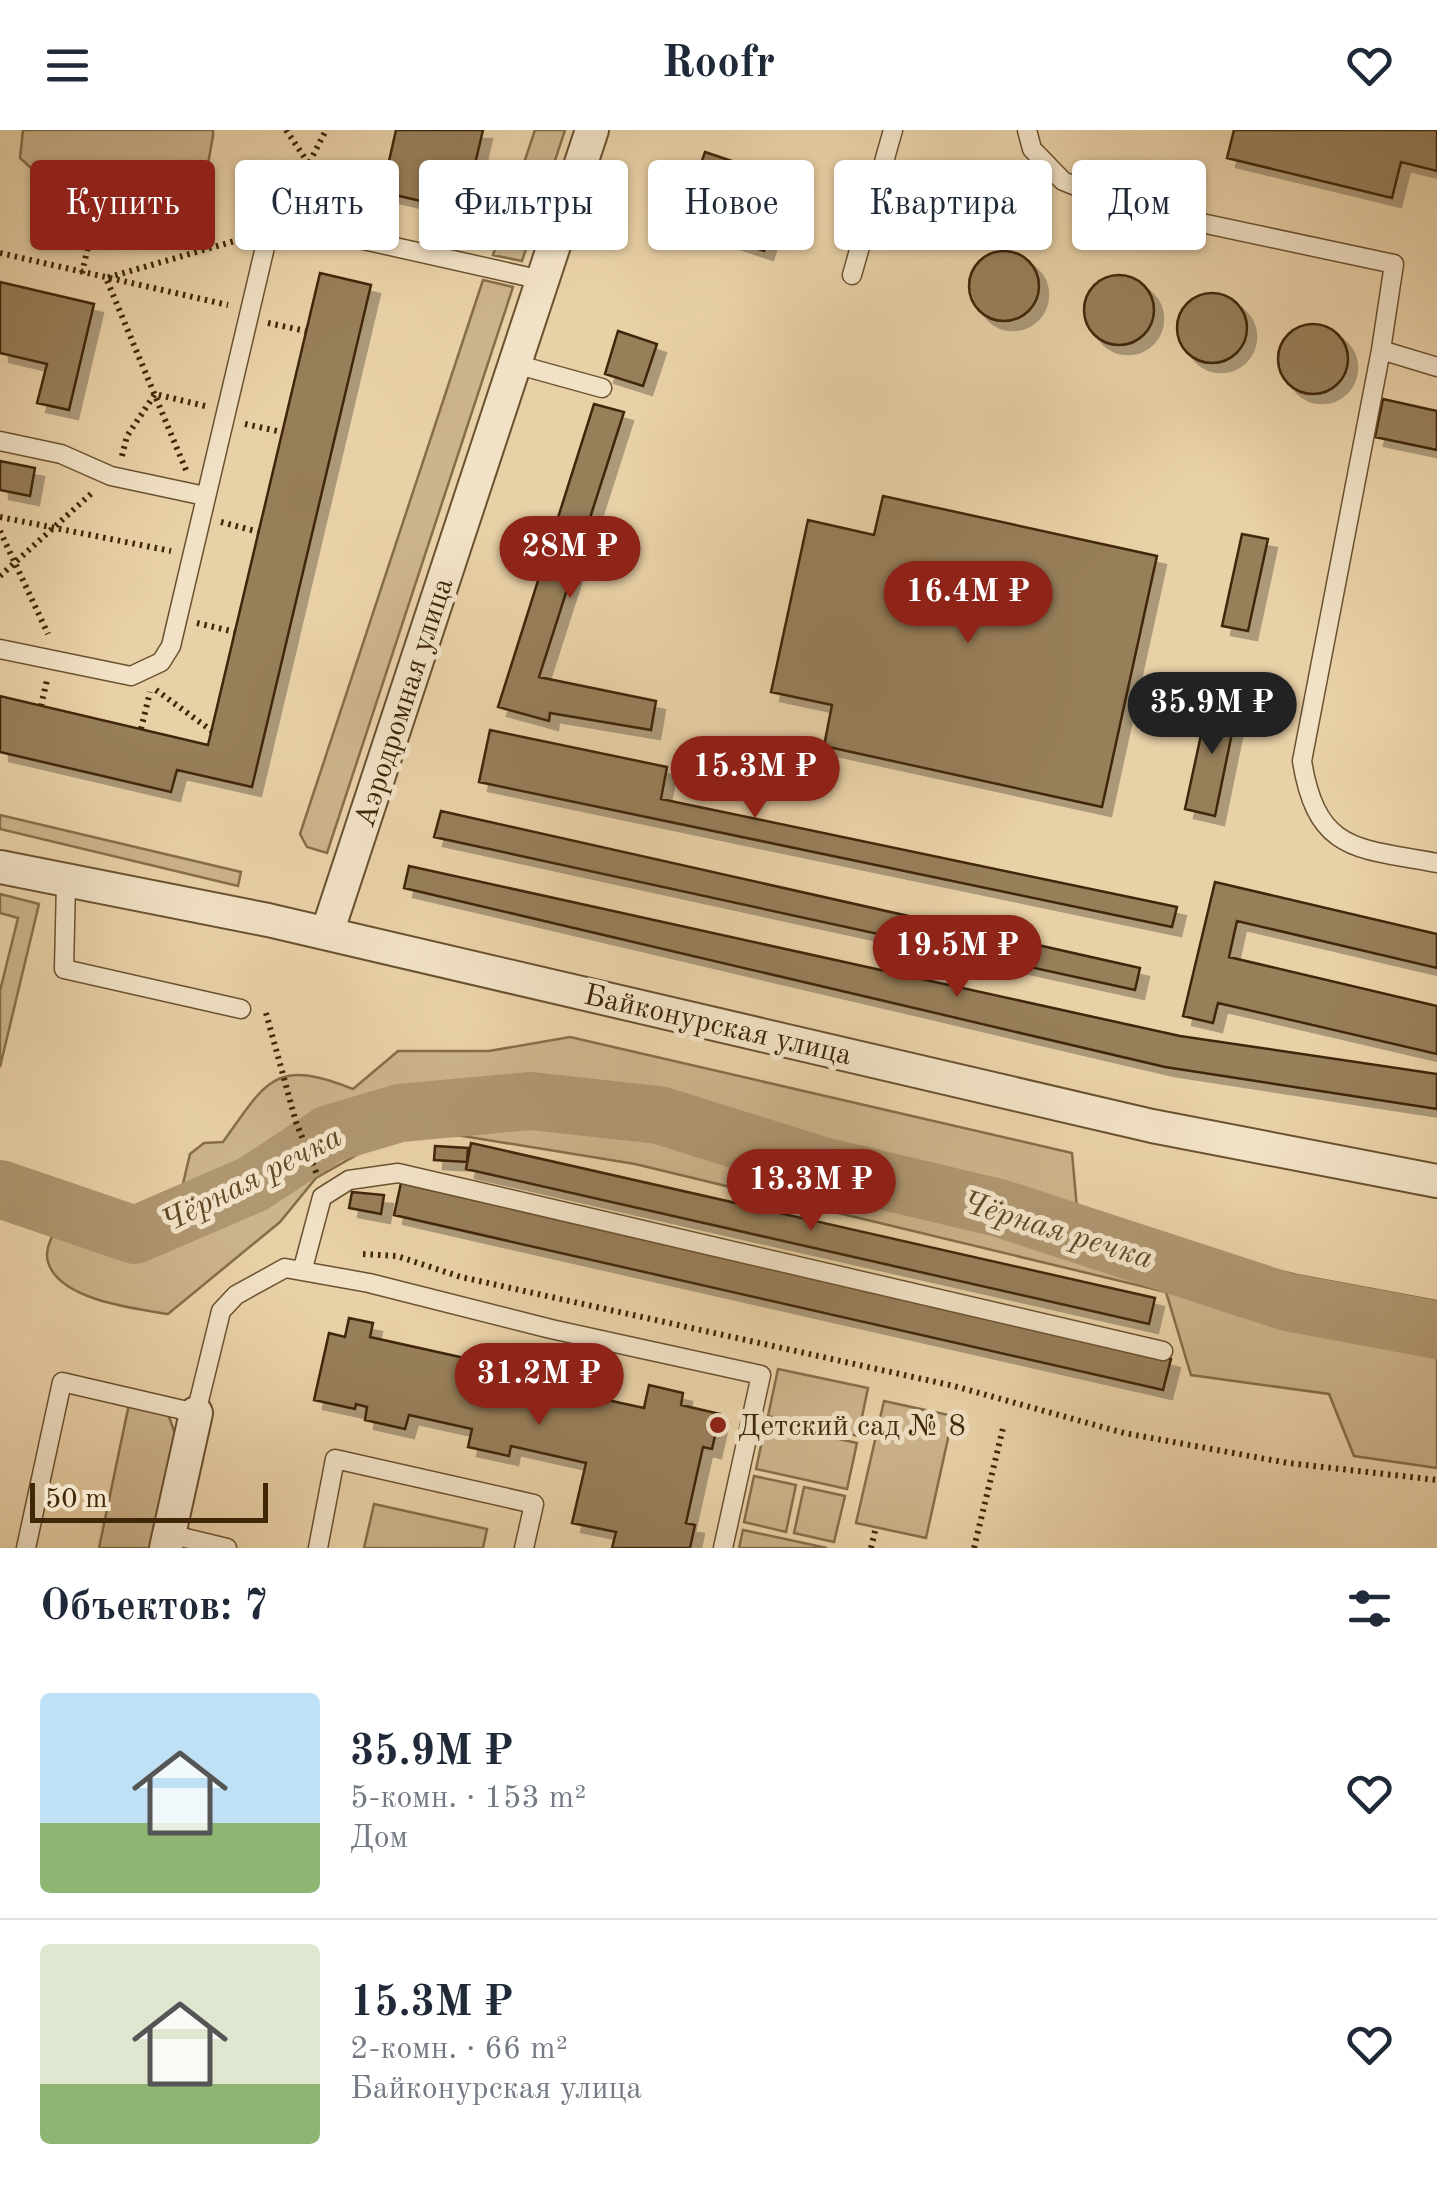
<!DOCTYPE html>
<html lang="ru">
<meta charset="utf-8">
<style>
body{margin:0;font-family:"Old Standard TT",serif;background:#f2f2f3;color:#1f2937;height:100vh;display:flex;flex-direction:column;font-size:38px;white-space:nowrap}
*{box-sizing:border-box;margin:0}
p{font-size:32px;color:#747a83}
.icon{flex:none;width:55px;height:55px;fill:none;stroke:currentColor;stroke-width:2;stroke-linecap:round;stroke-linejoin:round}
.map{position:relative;height:1418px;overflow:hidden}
.drawer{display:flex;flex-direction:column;background:#fff;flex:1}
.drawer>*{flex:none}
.top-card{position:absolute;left:30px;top:30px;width:1378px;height:90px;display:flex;gap:20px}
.scale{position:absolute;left:30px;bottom:25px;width:238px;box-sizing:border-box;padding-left:10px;border:5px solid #3f2707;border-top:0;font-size:28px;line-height:35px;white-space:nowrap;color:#3f2707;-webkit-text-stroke:8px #f1e1c6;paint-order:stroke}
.price{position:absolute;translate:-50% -85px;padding:0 22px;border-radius:35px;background:#8f2418;color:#fff;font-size:32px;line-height:65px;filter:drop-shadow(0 2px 5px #0008)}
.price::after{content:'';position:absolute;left:50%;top:60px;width:30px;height:22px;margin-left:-15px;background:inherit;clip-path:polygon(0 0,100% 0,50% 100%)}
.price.active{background:#222;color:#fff}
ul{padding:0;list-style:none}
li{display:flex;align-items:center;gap:30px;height:250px;padding:0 40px}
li+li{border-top:2px solid #e0e1e3}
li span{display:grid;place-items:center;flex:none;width:280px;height:200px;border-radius:10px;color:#555}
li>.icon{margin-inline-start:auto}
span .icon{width:120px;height:120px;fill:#fffc;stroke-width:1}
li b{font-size:42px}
h2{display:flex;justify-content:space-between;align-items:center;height:120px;padding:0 40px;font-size:42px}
.pill{padding:0 35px;border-radius:10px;background:#fff;box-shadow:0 2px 8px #0004;font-size:35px;line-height:90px}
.pill.active{background:#8f2418;color:#fff}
header{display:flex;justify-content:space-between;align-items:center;height:130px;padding:0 40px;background:#fff;font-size:45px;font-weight:700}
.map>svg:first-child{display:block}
.green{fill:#ccb48c;stroke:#866e4a;stroke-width:2.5}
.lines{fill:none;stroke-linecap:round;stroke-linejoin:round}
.river{stroke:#af9771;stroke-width:58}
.building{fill:#977f5a;stroke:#3f2707;stroke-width:2.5;filter:url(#shadow)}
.service-casing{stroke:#6a522f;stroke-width:21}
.minor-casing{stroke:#6a522f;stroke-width:36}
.path{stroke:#3f2707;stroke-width:6;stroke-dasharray:2.5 5;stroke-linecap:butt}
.service{stroke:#f1e1c6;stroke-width:18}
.minor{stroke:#f1e1c6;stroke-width:32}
.poi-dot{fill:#8f2418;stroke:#f1e1c6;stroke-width:4}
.labels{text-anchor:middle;stroke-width:10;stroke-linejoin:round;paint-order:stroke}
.street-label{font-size:30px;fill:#3f2707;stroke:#f1e1c6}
.poi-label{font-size:30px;fill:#3f2707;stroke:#f1e1c6;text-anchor:start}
.water-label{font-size:32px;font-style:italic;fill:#614927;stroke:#f1e1c6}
</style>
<header><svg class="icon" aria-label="menu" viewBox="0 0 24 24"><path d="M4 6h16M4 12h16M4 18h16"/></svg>Roofr<svg class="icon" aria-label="heart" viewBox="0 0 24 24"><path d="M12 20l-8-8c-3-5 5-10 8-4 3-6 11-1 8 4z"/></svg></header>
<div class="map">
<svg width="1437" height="1418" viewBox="0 0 1437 1418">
<defs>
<filter id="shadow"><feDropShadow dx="9" dy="9" stdDeviation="0" flood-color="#0004"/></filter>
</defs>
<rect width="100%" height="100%" fill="#e9d1a7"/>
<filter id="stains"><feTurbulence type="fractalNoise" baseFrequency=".002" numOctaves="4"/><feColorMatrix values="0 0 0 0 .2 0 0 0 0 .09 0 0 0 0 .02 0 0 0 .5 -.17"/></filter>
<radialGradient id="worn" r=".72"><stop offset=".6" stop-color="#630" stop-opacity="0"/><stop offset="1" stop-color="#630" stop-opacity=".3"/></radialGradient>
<path class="green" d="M23,0H213V6C208,29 207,72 179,75L32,39L20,28Z
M535,0H565L522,131L493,125Z
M483,150L513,157L327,723L307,717L300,704Z
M0,685L241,742L238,756L0,699Z
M0,764L39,774L0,937V861L18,788L0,783Z
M570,907L1072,1023L1078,1090L1297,1145L1437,1171V1338L1354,1326L1329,1264L1191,1245L1166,1162L635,1034L432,1001L378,1013L316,1048L280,1092L168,1184C136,1179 59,1170 48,1132C43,1115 59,1095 67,1081L88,1077L139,1095L181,1062L190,1024L204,1013L223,1012C266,952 274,927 353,959L398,921H489Z
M778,1239L868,1258L858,1306L768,1286Z
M884,1271L953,1286L926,1408L856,1393Z
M129,1274L167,1281L178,1312L153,1418H99Z
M766,1293L857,1313L847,1359L756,1339Z
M754,1346L796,1355L786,1402L744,1392Z
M804,1357L845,1366L834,1412L794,1403Z
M374,1374L487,1399L483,1418H364Z
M743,1400L827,1418H739Z"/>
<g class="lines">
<path class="river" d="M0,1059L135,1105L253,1054L329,1004L400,983L531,971L659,985L822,1036L999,1078L1287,1172L1437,1200"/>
</g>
<path class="building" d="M396,0H483L464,81L382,62Z
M1234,0H1437V41L1401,32L1392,68L1227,28Z
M705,22L788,50L764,121L680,93Z
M969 156a35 35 0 1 1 70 0a35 35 0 1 1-70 0Z
M320,143L371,155L252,657L177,640L171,662L0,622V566L208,615Z
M1084 180a35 35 0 1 1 70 0a35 35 0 1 1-70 0Z
M0,152L94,174L69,280L37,273L47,234L0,223Z
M1177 198a35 35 0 1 1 70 0a35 35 0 1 1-70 0Z
M1278 229a35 35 0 1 1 70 0a35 35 0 1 1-70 0Z
M618,201L657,214L643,256L605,244Z
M1383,269L1437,281V320L1375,307Z
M594,274L624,282L539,547L656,571L651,600L550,583L549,591L498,577Z
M0,331L35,338L30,366L0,360Z
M883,366L1157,426L1102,677L824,616L832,575L771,562L808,390L874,405Z
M1242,404L1268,409L1248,501L1222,496Z
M1209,568L1238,574L1215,686L1185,679Z
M490,600L667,637L661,669L1177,777L1172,797L479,652Z
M441,681L1140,838L1135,860L434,707Z
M409,736L1180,906L1437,944V979L1165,937L404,758Z
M1215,752L1437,804V838L1237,791L1229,827L1437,876V924L1218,873L1213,893L1183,886Z
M471,1013L1155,1168L1149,1194L466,1039Z
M435,1016L468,1018L467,1032L434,1030Z
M401,1053L1171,1229L1163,1260L394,1085Z
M352,1062L384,1065L381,1084L349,1078Z
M349,1188L373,1193L370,1207L577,1253L575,1263L644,1278L649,1255L683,1263L681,1275L720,1284L712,1319L703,1317L686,1393L695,1395L690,1418H612L616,1402L572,1393L586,1333L511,1316L509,1326L468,1317L472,1299L409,1285L405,1299L365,1290L367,1277L356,1274L355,1279L314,1270L329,1203L345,1207Z"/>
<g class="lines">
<g class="service-casing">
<path id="service" d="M1027,0L1032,19L1063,51L1131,78L1394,134L1381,220L1437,237
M852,145L893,0
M1381,220L1302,631C1317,723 1357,718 1437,733
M515,234L602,258
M0,311L61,324L111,346L205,366
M0,519L131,546L161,532L171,516L269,100L279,91L542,150
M66,753L64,839L241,879
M303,1138L322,1067L349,1050L398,1043L1163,1221
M169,1404L227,1418
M26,1418L62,1252L196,1283L221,1181L236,1165L285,1138L369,1153L551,1199L761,1245L723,1418
M318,1418L335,1329L534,1374L524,1418"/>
</g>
<g class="minor-casing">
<path id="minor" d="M0,737L268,790L1152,996L1437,1051
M327,803L592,0
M166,1418L196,1283"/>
</g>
<path class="path" d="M286,0L340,80
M289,72L326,0
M0,123L228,175
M82,143L98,73
M268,193L306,201
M245,294L282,302
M122,326L127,306L155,264L205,276
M186,340L106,148L245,108
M0,387L171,421
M221,392L259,402
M0,401L48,504
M0,446L93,362
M197,493L235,502
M156,560L212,601
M41,576L47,550
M141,599L150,562
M266,883L296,992L318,1047
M363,1124L397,1126L461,1147L954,1256L1124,1303L1288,1333L1437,1350
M871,1418L876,1397
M974,1418L1004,1294"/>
<use href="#service" class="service"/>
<use href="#minor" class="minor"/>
</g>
<circle class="poi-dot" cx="718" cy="1295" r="10"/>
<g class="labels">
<g class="street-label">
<text transform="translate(403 572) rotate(-72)" y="10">Аэродромная улица</text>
<text transform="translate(718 894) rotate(13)" y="10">Байконурская улица</text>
</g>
<g class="poi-label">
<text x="738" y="1305">Детский сад № 8</text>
</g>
<g class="water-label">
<text transform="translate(251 1048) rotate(-27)" y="11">Чёрная речка</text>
<text transform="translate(1058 1099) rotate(17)" y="11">Чёрная речка</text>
</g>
</g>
<rect width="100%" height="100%" filter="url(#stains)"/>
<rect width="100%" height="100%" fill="url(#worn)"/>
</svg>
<div class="scale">50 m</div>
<b class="price" style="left:570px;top:471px">28M ₽</b>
<b class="price" style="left:968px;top:516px">16.4M ₽</b>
<b class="price active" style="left:1212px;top:627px">35.9M ₽</b>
<b class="price" style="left:755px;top:691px">15.3M ₽</b>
<b class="price" style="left:957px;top:870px">19.5M ₽</b>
<b class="price" style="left:811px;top:1104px">13.3M ₽</b>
<b class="price" style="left:539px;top:1298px">31.2M ₽</b>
<div class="top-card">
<a class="pill active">Купить</a>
<a class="pill">Снять</a>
<a class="pill">Фильтры</a>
<a class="pill">Новое</a>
<a class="pill">Квартира</a>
<a class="pill">Дом</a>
</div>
</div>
<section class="drawer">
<h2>Объектов: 7<svg class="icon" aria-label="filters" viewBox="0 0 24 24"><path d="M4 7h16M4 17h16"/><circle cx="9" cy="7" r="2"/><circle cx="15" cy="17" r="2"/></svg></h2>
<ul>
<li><span style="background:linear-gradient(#bfe0f5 65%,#8fb573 0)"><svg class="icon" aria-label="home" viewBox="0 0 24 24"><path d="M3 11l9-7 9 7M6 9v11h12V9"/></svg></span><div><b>35.9M ₽</b><p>5-комн. · 153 m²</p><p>Дом</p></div><svg class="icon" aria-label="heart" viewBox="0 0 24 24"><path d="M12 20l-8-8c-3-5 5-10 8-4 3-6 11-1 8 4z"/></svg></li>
<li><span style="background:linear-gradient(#dfe7d0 70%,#8fb573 0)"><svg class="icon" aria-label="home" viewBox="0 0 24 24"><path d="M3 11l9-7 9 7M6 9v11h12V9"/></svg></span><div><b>15.3M ₽</b><p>2-комн. · 66 m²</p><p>Байконурская улица</p></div><svg class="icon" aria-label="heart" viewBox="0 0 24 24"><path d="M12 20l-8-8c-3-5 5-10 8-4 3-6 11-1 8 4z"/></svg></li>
</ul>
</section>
